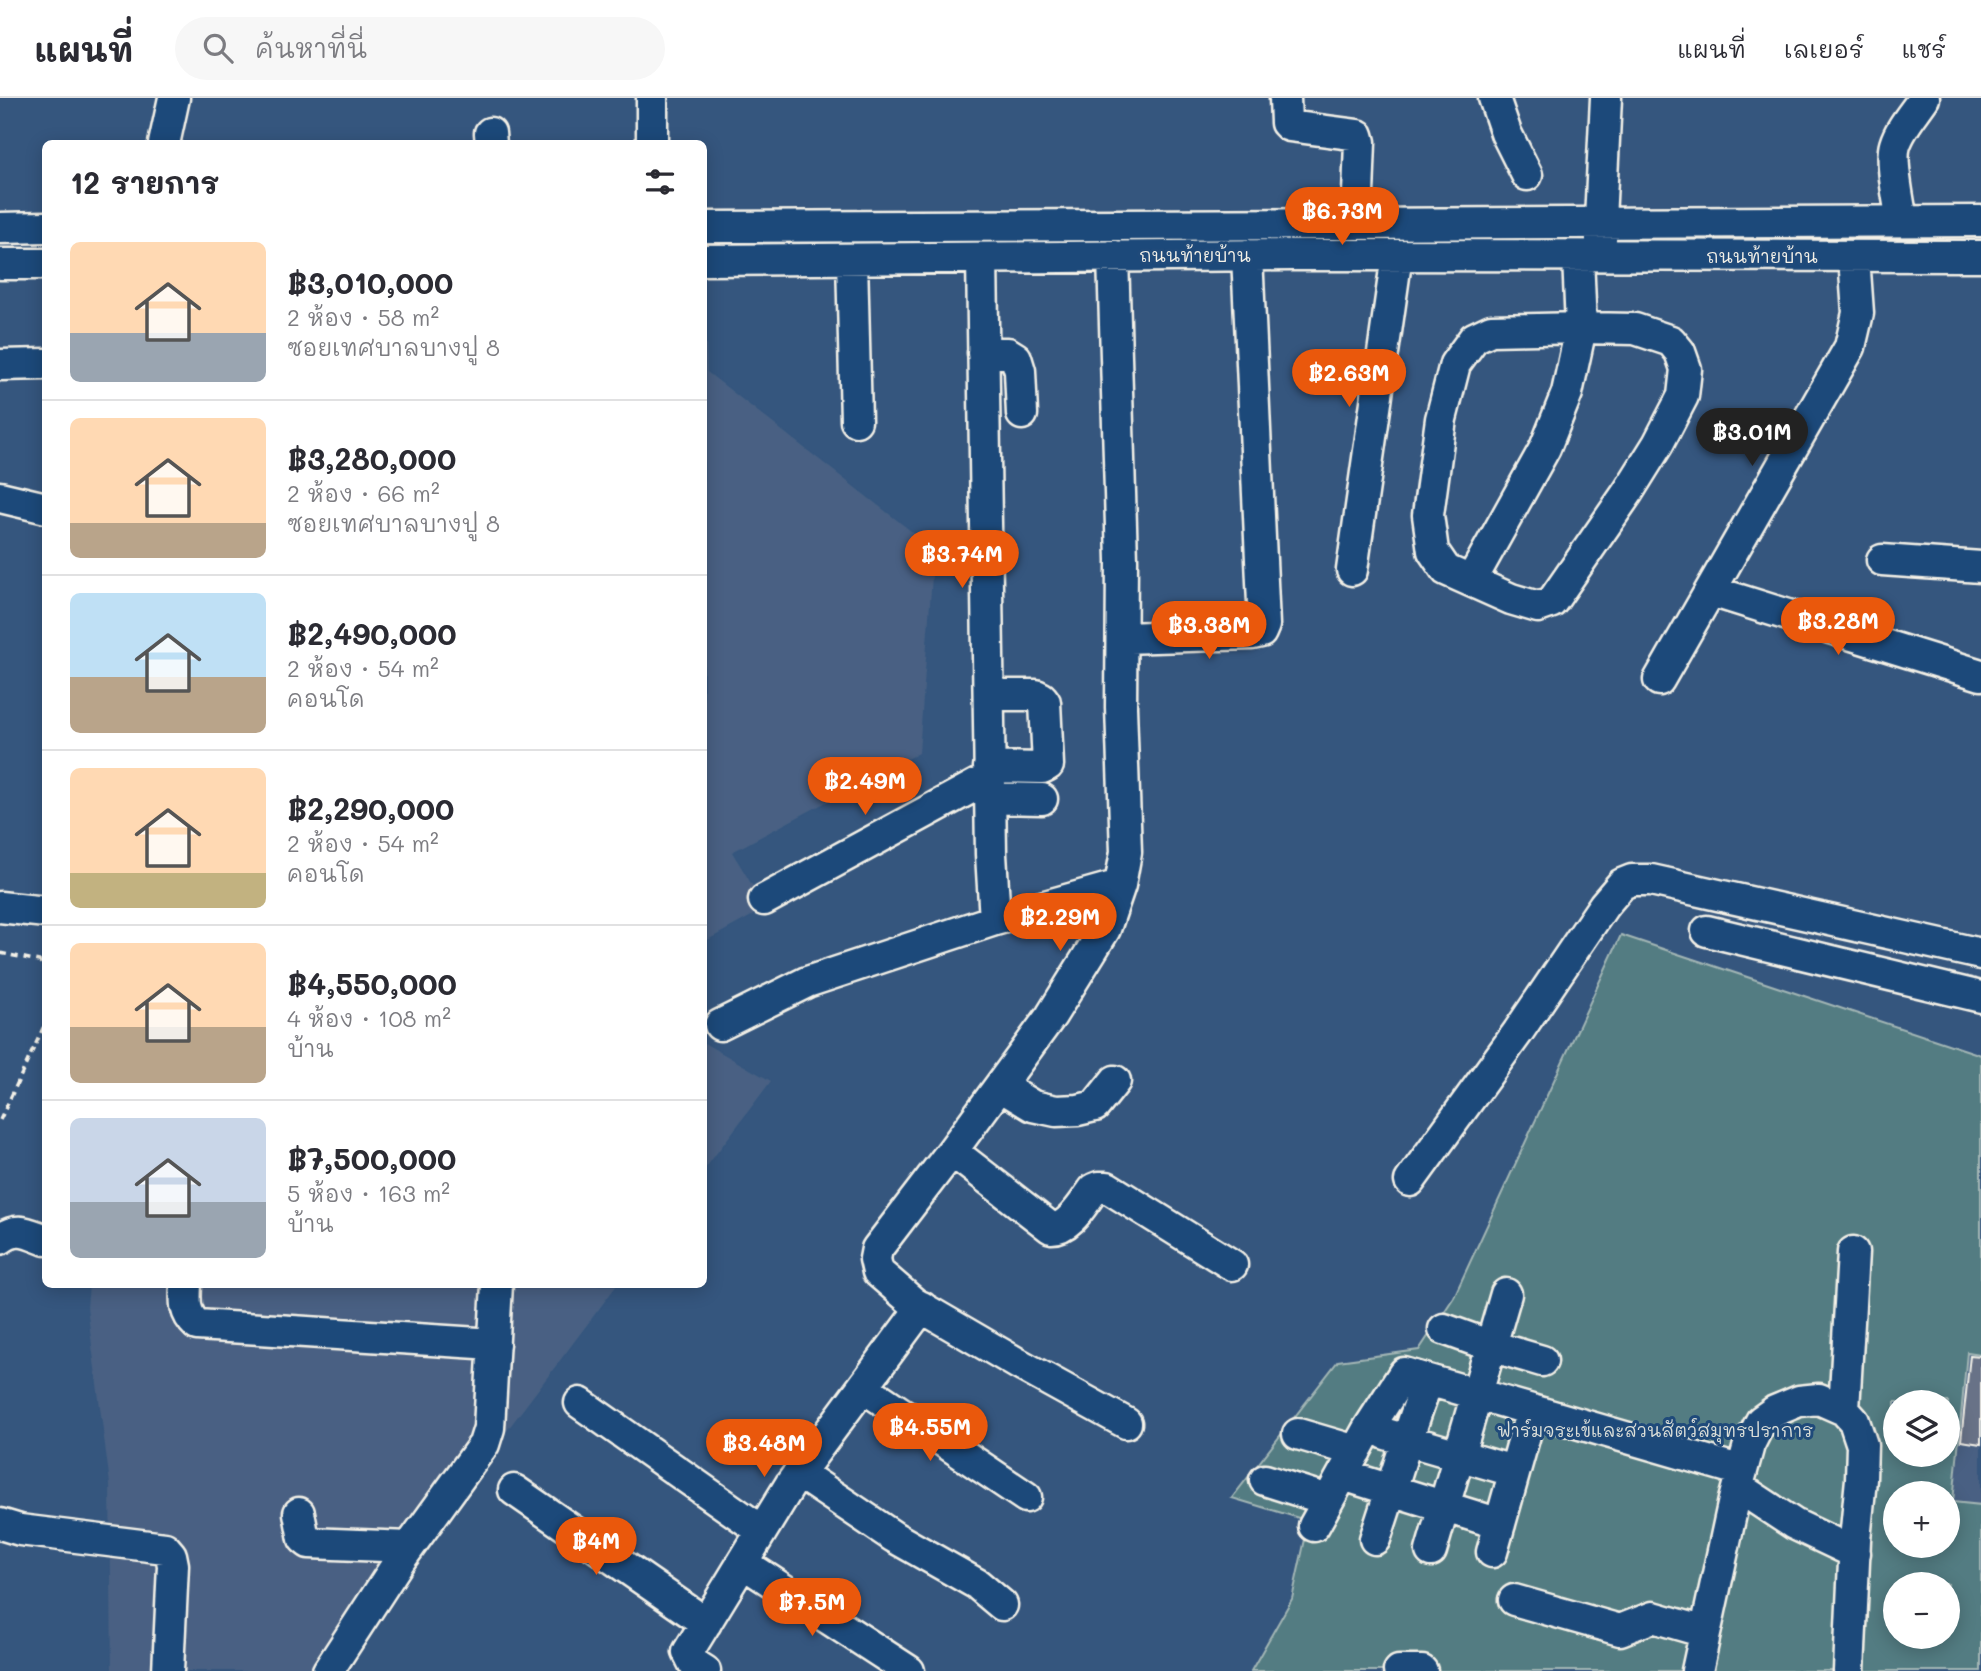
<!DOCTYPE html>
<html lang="th">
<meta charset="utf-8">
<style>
body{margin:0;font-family:Mali,"Playpen Sans Thai",sans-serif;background:#f7f7f7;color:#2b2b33;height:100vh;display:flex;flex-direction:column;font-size:26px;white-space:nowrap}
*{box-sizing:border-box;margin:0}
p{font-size:23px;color:#7c7c81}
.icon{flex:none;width:38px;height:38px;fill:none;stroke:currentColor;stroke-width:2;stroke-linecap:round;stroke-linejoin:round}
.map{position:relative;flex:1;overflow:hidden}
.drawer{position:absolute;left:42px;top:42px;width:665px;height:1148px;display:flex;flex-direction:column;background:#fff;border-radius:10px;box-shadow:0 4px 18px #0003}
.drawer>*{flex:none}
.controls{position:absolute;left:1883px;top:1292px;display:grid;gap:14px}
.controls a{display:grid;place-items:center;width:77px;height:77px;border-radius:50%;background:#fff;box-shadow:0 4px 18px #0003;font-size:35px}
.price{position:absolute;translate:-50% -60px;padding:0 16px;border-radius:24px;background:#ea580c;color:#fff;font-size:23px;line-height:46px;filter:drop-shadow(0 2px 4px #0008)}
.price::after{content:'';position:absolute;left:50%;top:42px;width:21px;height:16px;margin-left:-10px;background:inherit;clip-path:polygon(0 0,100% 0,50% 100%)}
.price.selected{background:#222;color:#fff}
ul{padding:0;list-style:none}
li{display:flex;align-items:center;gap:21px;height:175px;padding:0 28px}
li+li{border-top:2px solid #e1e1e2}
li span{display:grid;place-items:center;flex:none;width:196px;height:140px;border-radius:10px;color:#555}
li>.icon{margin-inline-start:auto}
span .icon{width:84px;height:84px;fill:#fffc;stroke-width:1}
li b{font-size:30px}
h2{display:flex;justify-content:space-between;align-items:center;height:84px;padding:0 28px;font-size:30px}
header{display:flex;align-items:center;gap:42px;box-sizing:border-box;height:98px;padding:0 35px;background:#fff;border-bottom:2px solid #e1e1e2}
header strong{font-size:33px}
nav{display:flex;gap:38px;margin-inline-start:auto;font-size:24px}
.search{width:490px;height:63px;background:#f7f7f7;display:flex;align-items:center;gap:18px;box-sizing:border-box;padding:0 24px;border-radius:38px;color:#7c7c81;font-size:26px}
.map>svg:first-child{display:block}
.built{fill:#486183}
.green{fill:#527b82;stroke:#a3b6b5;stroke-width:2;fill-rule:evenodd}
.building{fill:#687287;stroke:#f4f1e8;stroke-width:2}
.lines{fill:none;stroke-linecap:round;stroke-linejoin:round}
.minor-casing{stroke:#f4f1e8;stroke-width:35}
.path{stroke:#f4f1e8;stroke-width:3.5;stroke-dasharray:7 5;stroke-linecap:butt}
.minor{stroke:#1f4a7a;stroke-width:30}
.labels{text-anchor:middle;stroke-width:6;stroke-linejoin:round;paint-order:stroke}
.street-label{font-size:18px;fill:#f4f1e8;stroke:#1f4a7a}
.park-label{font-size:18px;fill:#dcdfd9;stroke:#1f4a7a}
</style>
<header>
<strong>แผนที่</strong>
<div class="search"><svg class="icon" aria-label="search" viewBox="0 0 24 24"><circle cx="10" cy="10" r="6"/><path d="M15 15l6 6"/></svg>ค้นหาที่นี่</div>
<nav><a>แผนที่</a><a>เลเยอร์</a><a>แชร์</a></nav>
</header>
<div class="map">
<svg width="1981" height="1573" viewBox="0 0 1981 1573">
<rect width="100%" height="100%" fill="#35567e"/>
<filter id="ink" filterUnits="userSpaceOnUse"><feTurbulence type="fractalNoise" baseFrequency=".0143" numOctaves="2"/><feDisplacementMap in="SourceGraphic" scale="14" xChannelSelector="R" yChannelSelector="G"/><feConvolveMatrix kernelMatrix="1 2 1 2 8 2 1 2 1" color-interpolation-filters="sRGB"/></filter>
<g filter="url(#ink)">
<path class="built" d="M704,187L707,274L934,451L919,655L732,754L766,810L704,844Z
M704,945L771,983L704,1072Z
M89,1187H617L425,1441L344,1573H112L110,1386L87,1209Z
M1967,1254L1981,1255V1407L1953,1405Z"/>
<path class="green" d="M1621,837L1981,957V1256L1967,1254L1953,1404L1981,1407V1573H1251L1292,1501L1309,1423L1232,1400L1338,1263L1419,1252L1454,1199ZM1895,1304H1948V1356H1895ZM1895,1395H1948V1447H1895ZM1895,1486H1948V1538H1895Z"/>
<path class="building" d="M1970,1257L1981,1258V1346L1961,1343Z"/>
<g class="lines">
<g class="minor-casing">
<path id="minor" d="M652,0V46
M1285,0L1286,25L1289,28L1358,37L1360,44L1357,123
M1494,0L1506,35L1527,77
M490,35L491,46
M164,46L174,0
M1902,123C1899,104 1890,63 1895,47C1900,30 1914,15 1924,0
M704,129C1129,124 1555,122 1981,123
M0,130L46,129
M1601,141L1600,122L1606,0
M1113,158L1122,462L1121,609L1126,754L1120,787L1105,831L1051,918L952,1053L877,1151L875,1161L878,1174L914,1205L1017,1265L1126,1325
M982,160L991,756L995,822
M852,161L856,323
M704,162L1292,157L1981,158
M0,166H46
M1581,230L1635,231L1671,243L1680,254L1686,271L1683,298L1658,346L1628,394L1552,504L1538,509L1511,501L1446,472L1433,453L1428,417L1441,321L1455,266L1474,240L1491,232Z
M983,255H1008L1016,260L1020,273L1022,316
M0,267L46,266
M0,399L46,410
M1882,462L1981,469
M1352,472L1397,157
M1471,483L1545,350L1567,295L1581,230L1578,158
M1711,493L1981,577
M1122,540L1252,536L1261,534L1264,527L1247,157
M1659,582L1850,249L1858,215L1854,159
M989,597H1036L1042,600L1045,604L1048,667L1042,670L989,669
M990,700L1042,701
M764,802L989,680
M0,809L46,814
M1707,833L1981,899
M720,927L807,884L995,822L1120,787
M1000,988L1033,1008L1056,1013L1078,1012L1095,1008L1115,983
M952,1053L1051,1130C1070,1131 1083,1105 1094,1091L1099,1089H1107L1232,1167
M1410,1083L1518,934L1604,807L1622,786L1632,782H1651L1981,856
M0,1141C18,1128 27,1135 46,1142
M186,1186C185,1204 184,1215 197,1227L494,1246
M1444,1231L1491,1248L1542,1263
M863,1289L1026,1399
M580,1305L762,1433
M1844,1312L1853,1154
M1298,1336L1356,1353
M1386,1336L1513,1373
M799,1375L894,1439L977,1486L1002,1507
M1343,1377L1500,1426
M1265,1382L1328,1402
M1738,1389L1794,1426L1855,1455
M514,1392L706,1525
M299,1415L304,1441L309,1445L409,1449
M0,1426L20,1432L165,1450L171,1457L173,1467L168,1573
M1314,1428L1368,1331L1404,1275L1742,1373
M1375,1441C1393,1388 1408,1335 1428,1282
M1431,1453L1506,1196
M1492,1454L1532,1312
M743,1465L909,1573
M1514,1502L1620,1532L1653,1519L1705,1534
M328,1573L400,1462L484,1346L489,1330L497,1186
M705,1573L694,1566L688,1554L790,1387L922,1209
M1399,1573H1422
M1697,1573L1734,1402L1749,1347L1761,1323L1775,1313L1799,1303L1819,1301L1844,1312L1854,1323L1862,1347L1861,1381L1855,1442L1849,1573"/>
</g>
<path class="path" d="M0,855L39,863L46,870
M0,1022L46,924"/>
<use href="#minor" class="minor"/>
</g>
</g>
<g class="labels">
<g class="street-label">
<text x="1195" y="164">ถนนท้ายบ้าน</text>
<text x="1762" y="165">ถนนท้ายบ้าน</text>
</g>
<g class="park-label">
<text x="1655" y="1339">ฟาร์มจระเข้และสวนสัตว์สมุทรปราการ</text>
</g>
</g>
</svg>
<div class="controls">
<a><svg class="icon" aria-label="layers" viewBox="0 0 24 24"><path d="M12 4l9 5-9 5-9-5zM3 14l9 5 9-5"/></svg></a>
<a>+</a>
<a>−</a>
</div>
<b class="price" style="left:1342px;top:149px">฿6.73M</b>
<b class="price" style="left:1349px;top:311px">฿2.63M</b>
<b class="price selected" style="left:1752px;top:370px">฿3.01M</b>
<b class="price" style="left:962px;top:492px">฿3.74M</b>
<b class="price" style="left:1838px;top:559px">฿3.28M</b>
<b class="price" style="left:1209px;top:563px">฿3.38M</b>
<b class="price" style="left:865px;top:719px">฿2.49M</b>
<b class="price" style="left:1060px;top:855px">฿2.29M</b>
<b class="price" style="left:930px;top:1365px">฿4.55M</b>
<b class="price" style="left:764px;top:1381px">฿3.48M</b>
<b class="price" style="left:596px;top:1479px">฿4M</b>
<b class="price" style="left:812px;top:1540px">฿7.5M</b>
<section class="drawer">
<h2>12 รายการ<svg class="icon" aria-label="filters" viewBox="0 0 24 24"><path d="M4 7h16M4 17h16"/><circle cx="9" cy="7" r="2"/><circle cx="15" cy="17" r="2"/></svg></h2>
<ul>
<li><span style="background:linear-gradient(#ffd9b3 65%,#9aa5b1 0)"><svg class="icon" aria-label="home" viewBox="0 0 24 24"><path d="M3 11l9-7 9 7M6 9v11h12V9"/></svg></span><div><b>฿3,010,000</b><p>2 ห้อง · 58 m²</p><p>ซอยเทศบาลบางปู 8</p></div></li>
<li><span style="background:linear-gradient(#ffd9b3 75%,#b9a48a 0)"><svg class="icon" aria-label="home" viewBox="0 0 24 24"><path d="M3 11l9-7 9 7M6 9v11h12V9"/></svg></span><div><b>฿3,280,000</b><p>2 ห้อง · 66 m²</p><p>ซอยเทศบาลบางปู 8</p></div></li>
<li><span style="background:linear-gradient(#bfe0f5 60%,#b9a48a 0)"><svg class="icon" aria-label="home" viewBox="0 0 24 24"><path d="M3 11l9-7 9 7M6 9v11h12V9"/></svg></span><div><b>฿2,490,000</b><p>2 ห้อง · 54 m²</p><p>คอนโด</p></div></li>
<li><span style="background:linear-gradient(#ffd9b3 75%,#c2b280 0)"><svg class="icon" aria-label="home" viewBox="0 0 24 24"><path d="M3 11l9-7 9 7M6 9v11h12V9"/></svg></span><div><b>฿2,290,000</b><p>2 ห้อง · 54 m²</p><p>คอนโด</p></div></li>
<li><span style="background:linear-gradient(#ffd9b3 60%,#b9a48a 0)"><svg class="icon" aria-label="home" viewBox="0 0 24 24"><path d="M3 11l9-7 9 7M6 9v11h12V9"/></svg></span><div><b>฿4,550,000</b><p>4 ห้อง · 108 m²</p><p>บ้าน</p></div></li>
<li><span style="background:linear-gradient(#c9d6e8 60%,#9aa5b1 0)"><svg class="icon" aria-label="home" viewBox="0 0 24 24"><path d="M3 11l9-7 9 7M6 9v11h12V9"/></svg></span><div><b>฿7,500,000</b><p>5 ห้อง · 163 m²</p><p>บ้าน</p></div></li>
</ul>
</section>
</div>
